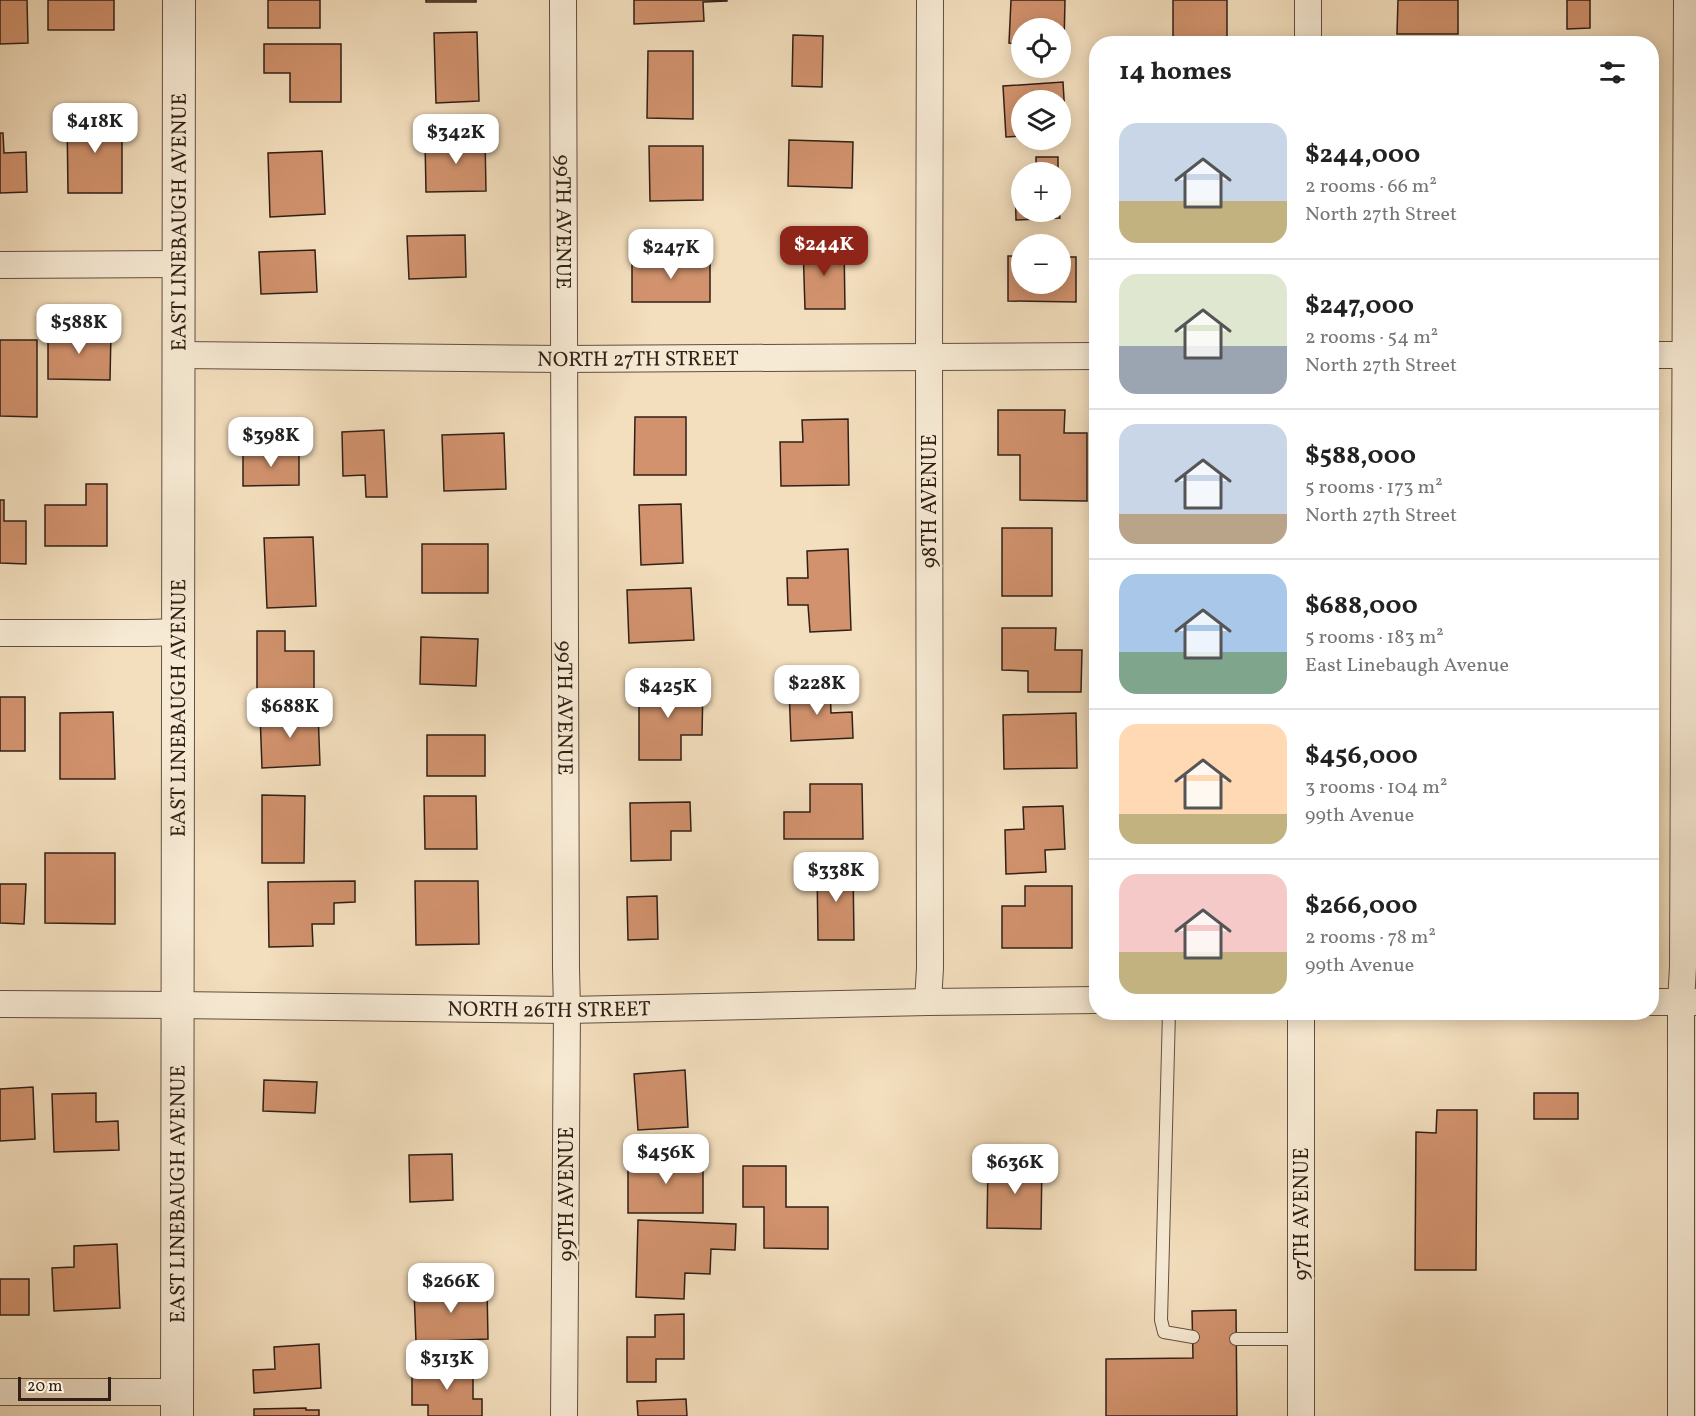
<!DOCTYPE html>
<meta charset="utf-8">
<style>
body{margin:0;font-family:Vollkorn,serif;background:#f2f2f2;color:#222;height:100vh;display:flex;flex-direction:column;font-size:22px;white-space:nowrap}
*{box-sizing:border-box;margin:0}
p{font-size:20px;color:#767676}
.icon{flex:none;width:33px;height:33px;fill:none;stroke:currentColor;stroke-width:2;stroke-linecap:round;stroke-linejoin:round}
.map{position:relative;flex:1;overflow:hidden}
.side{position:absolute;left:1089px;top:36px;width:570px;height:984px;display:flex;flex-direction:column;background:#fff;border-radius:24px;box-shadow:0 3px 15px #0003}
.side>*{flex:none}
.controls{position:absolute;left:1011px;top:18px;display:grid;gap:12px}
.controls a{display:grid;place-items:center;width:60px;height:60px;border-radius:50%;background:#fff;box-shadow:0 3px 15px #0003;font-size:30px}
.scale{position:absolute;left:18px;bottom:15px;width:93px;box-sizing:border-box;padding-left:6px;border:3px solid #312017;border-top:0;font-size:16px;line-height:21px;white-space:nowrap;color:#312017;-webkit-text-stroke:4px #f7ead4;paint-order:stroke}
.price{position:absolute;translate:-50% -51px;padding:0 14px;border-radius:12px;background:#fff;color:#222;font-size:20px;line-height:39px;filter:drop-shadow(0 2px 3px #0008)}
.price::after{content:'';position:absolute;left:50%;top:36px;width:18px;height:14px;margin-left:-9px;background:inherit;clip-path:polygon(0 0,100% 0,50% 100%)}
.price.current{background:#8f2418;color:#fff}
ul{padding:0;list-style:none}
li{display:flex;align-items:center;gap:18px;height:150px;padding:0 30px}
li+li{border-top:2px solid #e0e0e0}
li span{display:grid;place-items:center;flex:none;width:168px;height:120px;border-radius:18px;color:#555}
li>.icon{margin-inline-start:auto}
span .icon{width:72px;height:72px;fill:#fffc;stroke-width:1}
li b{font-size:26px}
h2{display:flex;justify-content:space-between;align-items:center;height:72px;padding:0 30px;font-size:26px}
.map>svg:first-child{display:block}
.building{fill:#d1926d;stroke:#312017;stroke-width:1.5}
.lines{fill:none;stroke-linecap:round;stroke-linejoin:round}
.service-casing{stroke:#625040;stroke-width:14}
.minor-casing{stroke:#625040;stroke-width:28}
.tertiary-casing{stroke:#625040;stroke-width:34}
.service{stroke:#f7ead4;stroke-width:12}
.minor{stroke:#f7ead4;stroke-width:26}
.tertiary{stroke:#f7ead4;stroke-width:32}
.labels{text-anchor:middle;stroke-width:5;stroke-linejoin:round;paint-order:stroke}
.street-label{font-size:21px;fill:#312017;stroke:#f7ead4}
</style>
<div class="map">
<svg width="1696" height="1416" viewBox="0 0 1696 1416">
<rect width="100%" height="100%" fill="#f3debd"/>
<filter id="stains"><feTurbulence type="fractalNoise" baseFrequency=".00333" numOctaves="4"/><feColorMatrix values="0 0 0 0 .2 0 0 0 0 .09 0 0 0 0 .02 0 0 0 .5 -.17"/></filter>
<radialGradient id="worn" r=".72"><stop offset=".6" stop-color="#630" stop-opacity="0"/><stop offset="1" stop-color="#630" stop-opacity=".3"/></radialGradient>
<path class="building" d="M0,0H27L28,43L0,44Z
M48,0H114V30H48Z
M268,0H320V28H268Z
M426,0H476V2H426Z
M634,0H727V1L703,2L704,21L634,24Z
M1011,0H1065L1064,45H1060V28H1022V44L1009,43Z
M1173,0H1227V44H1173Z
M1398,0H1458V34H1397Z
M1567,0H1590V28L1567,29Z
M477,32L479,101L436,103L434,33Z
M793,35L823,36L822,87L792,86Z
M264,44H341V102H290V73H264Z
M648,51H693V119L647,118Z
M1063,82L1066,133H1060V100H1022V136L1006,137L1003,86Z
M122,114V193H68L67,115Z
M0,133H3L4,153L26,152L27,192L0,193Z
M485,137L486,191L426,192L425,139Z
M789,140L853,142L852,188L788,186Z
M649,146H703V200L650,201Z
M322,151L325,214L270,217L268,153Z
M1036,157H1058V172H1036Z
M1015,179H1022V212H1059L1060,218L1016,220Z
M465,235L466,277L409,279L407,236Z
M844,244L845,309H805L803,245Z
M315,250L317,292L261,294L259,252Z
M1008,256H1022V284H1060V257H1076V302L1008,301Z
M632,258H710V302H632Z
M48,330L111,331L110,380L48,379Z
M0,340H37V417L0,416Z
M998,410H1065L1064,433H1087V501L1020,500V455H998Z
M635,417H686V475H634Z
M848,419L849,485L781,486L780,442H803L802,420Z
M384,430L387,497H366L365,475L343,476L342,432Z
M504,433L506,489L444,491L442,435Z
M299,451V485L243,486V452Z
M86,484H107V546H45V505H86Z
M0,500H4V521H26V564L0,563Z
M681,504L683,563L641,565L639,505Z
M1002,528H1052V596H1002Z
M313,537L316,606L267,608L264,538Z
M422,544H488V593H422Z
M848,549L851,630L810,632L808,605H788L787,578H808L807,551Z
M691,588L694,640L629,643L627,590Z
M1002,628H1056L1055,650H1082L1081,692H1028V671L1002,670Z
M257,631H285V651H314V692L257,693Z
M421,637L478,639L476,686L420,684Z
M639,684H703L702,735H681V760H639Z
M830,686L831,713L852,712L853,738L791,741L789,688Z
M0,697H25V751H0Z
M318,711L320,765L262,768L260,713Z
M113,712L115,779H60V713Z
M1076,713L1077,768L1004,769L1003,715Z
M427,735H485V776H427Z
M810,784H862L863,839H784V812H810Z
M262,795L305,796L304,863H262Z
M424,796H476L477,849H425Z
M690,802L691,831H671V860L631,861L630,803Z
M1063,806L1065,849L1045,850L1046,872L1006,874L1005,830L1024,829L1023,807Z
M45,853H115V924L45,923Z
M817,867H853L854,940H818Z
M355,881V902L334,903V924H312L313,946L269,947L268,882Z
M415,881H478L479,944L416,945Z
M0,884H26L24,924L0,923Z
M1025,886H1072V948H1002V906H1025Z
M657,896L658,939L628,940L627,897Z
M685,1070L688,1127L638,1130L634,1074Z
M264,1080L317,1082L315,1113L263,1111Z
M33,1087L35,1139L0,1141V1089Z
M96,1093V1122L118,1121L119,1150L54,1152L52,1094Z
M1534,1093H1578V1119H1534Z
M1437,1110H1477L1476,1270H1415L1416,1132L1436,1133Z
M652,1144H677V1166H703V1213H628V1167H653Z
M452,1154L453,1200L410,1202L409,1155Z
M988,1162H1042L1041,1229L987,1228Z
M743,1166H786V1207H828V1249L764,1248V1207H743Z
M638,1220L736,1224L735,1250L711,1249L710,1274L685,1273L684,1299L636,1297Z
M117,1244L120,1308L54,1311L52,1268L74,1267V1246Z
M0,1279H29V1315H0Z
M487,1287L488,1339L416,1342L414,1290Z
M1236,1310L1237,1416H1106V1359L1193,1358L1192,1311Z
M684,1314V1359H656V1382H627V1337H655V1315Z
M319,1344L321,1388L254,1393L253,1370L275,1369L274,1347Z
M427,1364H473V1399H482V1416H428V1405H412V1374H427Z
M686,1399L687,1416H638L637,1401Z
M306,1408V1410H319V1416H254V1409Z"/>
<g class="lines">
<g class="service-casing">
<path id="service" d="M1169,1012L1161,1320L1164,1332L1193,1337
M1236,1339H1301"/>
</g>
<g class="minor-casing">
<g id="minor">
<path id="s1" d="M563,0L566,968L567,1010L564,1416"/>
<path d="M1308,0V44"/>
<path d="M0,265L179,264"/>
<path id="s2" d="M179,355L563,359L1096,356"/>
<path d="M1652,355H1696"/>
<path d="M0,633H147L179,632"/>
<path d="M928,1002L930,968L929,356L930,0"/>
<path d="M1652,1002H1696"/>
<path id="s3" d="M0,1004L177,1005L567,1010L928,1002L1096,1000"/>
<path d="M1301,1012V1416"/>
<path d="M0,1392H177"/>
<path d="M1681,1416V1002L1683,967L1687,0"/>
</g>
</g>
<g class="tertiary-casing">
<g id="tertiary">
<path id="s4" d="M177,1416L179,0"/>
</g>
</g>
<use href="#service" class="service"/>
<use href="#minor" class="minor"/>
<use href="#tertiary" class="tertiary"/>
</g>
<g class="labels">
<g class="street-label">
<text dy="7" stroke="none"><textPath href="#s4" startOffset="1194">EAST LINEBAUGH AVENUE</textPath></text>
<text dy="7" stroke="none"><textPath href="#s1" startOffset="222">99TH AVENUE</textPath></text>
<text dy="7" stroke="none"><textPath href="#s2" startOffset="459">NORTH 27TH STREET</textPath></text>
<text transform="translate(929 501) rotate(-90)" y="7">98TH AVENUE</text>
<text dy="7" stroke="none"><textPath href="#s4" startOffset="708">EAST LINEBAUGH AVENUE</textPath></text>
<text dy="7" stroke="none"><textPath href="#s1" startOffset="708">99TH AVENUE</textPath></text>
<text dy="7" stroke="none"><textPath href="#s3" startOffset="549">NORTH 26TH STREET</textPath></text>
<text dy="7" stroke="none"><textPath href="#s4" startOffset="222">EAST LINEBAUGH AVENUE</textPath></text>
<text transform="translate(566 1194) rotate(-90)" y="7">99TH AVENUE</text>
<text transform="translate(1301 1214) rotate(-90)" y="7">97TH AVENUE</text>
</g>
</g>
<rect width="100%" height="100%" filter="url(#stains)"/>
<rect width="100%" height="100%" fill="url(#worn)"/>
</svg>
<div class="controls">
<a><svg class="icon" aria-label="locate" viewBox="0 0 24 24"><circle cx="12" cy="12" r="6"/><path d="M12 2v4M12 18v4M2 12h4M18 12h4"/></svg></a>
<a><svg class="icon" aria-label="layers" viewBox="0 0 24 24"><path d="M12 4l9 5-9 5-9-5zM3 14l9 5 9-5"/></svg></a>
<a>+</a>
<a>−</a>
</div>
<div class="scale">20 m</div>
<b class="price" style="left:95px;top:154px">$418K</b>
<b class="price" style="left:456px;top:165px">$342K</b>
<b class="price current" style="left:824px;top:277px">$244K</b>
<b class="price" style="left:671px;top:280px">$247K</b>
<b class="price" style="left:79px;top:355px">$588K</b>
<b class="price" style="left:271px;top:468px">$398K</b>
<b class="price" style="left:817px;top:716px">$228K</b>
<b class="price" style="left:668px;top:719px">$425K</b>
<b class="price" style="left:290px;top:739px">$688K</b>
<b class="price" style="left:836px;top:903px">$338K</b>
<b class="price" style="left:666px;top:1185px">$456K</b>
<b class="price" style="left:1015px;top:1195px">$636K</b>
<b class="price" style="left:451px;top:1314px">$266K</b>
<b class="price" style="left:447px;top:1391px">$313K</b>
<section class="side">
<h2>14 homes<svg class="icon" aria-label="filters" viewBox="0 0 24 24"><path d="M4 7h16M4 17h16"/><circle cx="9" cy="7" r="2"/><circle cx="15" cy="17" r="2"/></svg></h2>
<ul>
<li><span style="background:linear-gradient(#c9d6e8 65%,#c2b280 0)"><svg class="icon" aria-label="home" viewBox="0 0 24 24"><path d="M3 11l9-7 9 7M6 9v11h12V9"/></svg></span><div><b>$244,000</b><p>2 rooms · 66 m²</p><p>North 27th Street</p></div></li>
<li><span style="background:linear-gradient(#dfe7d0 60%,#9aa5b1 0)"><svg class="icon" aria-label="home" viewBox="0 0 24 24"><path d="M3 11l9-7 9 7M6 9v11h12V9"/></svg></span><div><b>$247,000</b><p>2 rooms · 54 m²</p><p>North 27th Street</p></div></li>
<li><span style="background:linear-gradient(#c9d6e8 75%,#b9a48a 0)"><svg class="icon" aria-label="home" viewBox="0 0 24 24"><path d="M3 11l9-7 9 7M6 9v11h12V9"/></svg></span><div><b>$588,000</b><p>5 rooms · 173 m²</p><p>North 27th Street</p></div></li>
<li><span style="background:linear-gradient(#a9c7e8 65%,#7fa58c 0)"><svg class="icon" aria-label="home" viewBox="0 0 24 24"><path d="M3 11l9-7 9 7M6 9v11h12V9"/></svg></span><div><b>$688,000</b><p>5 rooms · 183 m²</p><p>East Linebaugh Avenue</p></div></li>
<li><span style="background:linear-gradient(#ffd9b3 75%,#c2b280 0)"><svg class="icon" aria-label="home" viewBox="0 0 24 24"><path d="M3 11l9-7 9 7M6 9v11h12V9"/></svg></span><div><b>$456,000</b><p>3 rooms · 104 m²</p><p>99th Avenue</p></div></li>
<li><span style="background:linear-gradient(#f6c9c9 65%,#c2b280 0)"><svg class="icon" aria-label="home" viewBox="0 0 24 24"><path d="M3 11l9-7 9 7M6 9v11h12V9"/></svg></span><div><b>$266,000</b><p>2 rooms · 78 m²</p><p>99th Avenue</p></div></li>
</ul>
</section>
</div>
